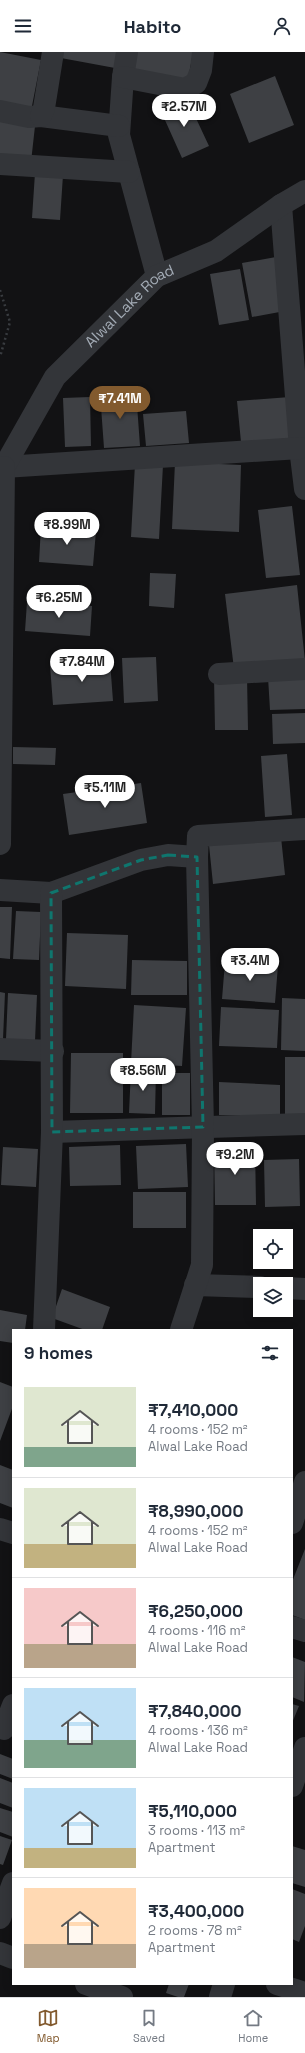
<!DOCTYPE html>
<meta charset="utf-8">
<style>
body{margin:0;font-family:"Space Grotesk",sans-serif;background:#f6f6f7;color:#1f2937;height:100vh;display:flex;flex-direction:column;font-size:15px;white-space:nowrap}
*{box-sizing:border-box;margin:0}
p{font-size:13px;color:#747a83}
.icon{flex:none;width:22px;height:22px;fill:none;stroke:currentColor;stroke-width:2;stroke-linecap:round;stroke-linejoin:round}
.map{position:relative;flex:1;overflow:hidden}
.details{position:absolute;left:12px;top:1277px;width:281px;height:656px;display:flex;flex-direction:column;background:#fff;border-radius:0px;box-shadow:0 2px 10px #0003}
.details>*{flex:none}
.buttons{position:absolute;left:253px;top:1177px;display:grid;gap:8px}
.buttons a{display:grid;place-items:center;width:40px;height:40px;border-radius:0px;background:#fff;box-shadow:0 2px 10px #0003;font-size:20px}
.price{position:absolute;translate:-50% -34px;padding:0 9px;border-radius:14px;background:#fff;color:#222;font-size:13px;line-height:26px;filter:drop-shadow(0 1px 2px #0008)}
.price::after{content:'';position:absolute;left:50%;top:24px;width:12px;height:9px;margin-left:-6px;background:inherit;clip-path:polygon(0 0,100% 0,50% 100%)}
.price.selected{background:#825a2e;color:#fff}
ul{padding:0;list-style:none}
li{display:flex;align-items:center;gap:12px;height:100px;padding:0 12px}
li+li{border-top:1px solid #e0e1e3}
li span{display:grid;place-items:center;flex:none;width:112px;height:80px;border-radius:0px;color:#555}
li>.icon{margin-inline-start:auto}
span .icon{width:48px;height:48px;fill:#fffc;stroke-width:1}
li b{font-size:17px}
h2{display:flex;justify-content:space-between;align-items:center;height:48px;padding:0 12px;font-size:17px}
header{display:flex;justify-content:space-between;align-items:center;height:52px;padding:0 12px;background:#fff;font-size:18px;font-weight:700}
.tab-bar{display:flex;justify-content:space-around;align-items:center;height:56px;border-top:1px solid #e0e1e3;background:#fff;font-size:11px;color:#747a83}
.tab-bar a{display:grid;justify-items:center;gap:2px}
.tab-bar .selected{color:#825a2e}
.map>svg:first-child{display:block}
.building{fill:#3e4044}
.lines{fill:none;stroke-linecap:round;stroke-linejoin:round}
.path{stroke:#393c40;stroke-width:2.5;stroke-dasharray:2 3;stroke-linecap:butt}
.minor{stroke:#333539;stroke-width:22}
.marked{fill:none;stroke:#0f766e;stroke-width:3;stroke-dasharray:8 5;stroke-linejoin:round}
.labels{text-anchor:middle;stroke-width:3.5;stroke-linejoin:round;paint-order:stroke}
.street-label{font-size:15px;fill:#a3abb5;stroke:#0d0d0f}
</style>
<header><svg class="icon" aria-label="menu" viewBox="0 0 24 24"><path d="M4 6h16M4 12h16M4 18h16"/></svg>Habito<svg class="icon" aria-label="person" viewBox="0 0 24 24"><circle cx="12" cy="8" r="4"/><path d="M4 21q1-7 8-7t8 7"/></svg></header>
<div class="map">
<svg width="305" height="1945" viewBox="0 0 305 1945">
<rect width="100%" height="100%" fill="#121214"/>
<path class="building" d="M0,0L41,8L31,59L0,53Z
M62,0H118L115,16L61,6Z
M137,0H193L188,28L134,18Z
M275,24L294,73L249,91L230,42Z
M186,45L209,94L182,106L160,57Z
M0,69L35,74L31,110L0,106Z
M35,121L63,123L60,168L32,166Z
M276,205L285,259L252,265L242,211Z
M240,217L249,268L219,273L210,222Z
M136,339L140,394L104,396L100,341Z
M90,345L91,394L65,395L63,346Z
M290,345L294,386L241,390L237,349Z
M186,359L189,391L146,394L143,362Z
M175,410L241,413L239,480L172,477Z
M135,412L163,413L159,487L131,485Z
M292,454L300,523L266,526L258,458Z
M41,475L96,479L93,514L39,510Z
M150,521L176,522L174,556L149,554Z
M297,533L305,609L234,617L225,542Z
M27,550L92,554L90,584L25,579Z
M156,605L158,649L124,651L122,606Z
M110,609L113,649L53,653L50,613Z
M305,623V657L270,658L268,625Z
M247,624L248,678H215L214,625Z
M305,661V691L273,692L272,662Z
M13,695L56,696L55,713L13,712Z
M287,702L292,763L265,765L261,704Z
M141,731L147,771L69,783L63,742Z
M281,785L285,823L213,832L209,793Z
M0,855H12L10,907L0,906Z
M16,859L41,860L39,908L13,907Z
M67,881L128,883L126,937L65,934Z
M132,908L187,909V943H131Z
M225,910L278,913L275,951L222,947Z
M0,940L5,941L3,987H0Z
M8,941L37,943L35,989L6,987Z
M282,946L305,947V999L281,998Z
M134,953L186,956L182,1014L131,1011Z
M221,955L279,958L277,996L219,994Z
M71,1001H123V1061H70Z
M285,1005H305V1062H285Z
M131,1017L156,1018L155,1062L129,1061Z
M162,1021H190V1063H162Z
M219,1030L280,1033V1064L219,1063Z
M186,1092L188,1135L138,1137L136,1094Z
M120,1093L121,1133L70,1134L69,1095Z
M255,1094L256,1153H215L214,1095Z
M3,1095L38,1097L36,1135L1,1133Z
M299,1107L300,1154L265,1155L264,1108Z
M133,1140H186V1176H133Z
M62,1237L110,1255L102,1278H85L52,1266Z
M0,1258L27,1263L25,1278H13V1291L0,1289Z
M0,1330L13,1335V1354L0,1389Z
M0,1413L13,1418V1456L0,1451Z
M305,1497V1568L292,1563V1530Z
M292,1605L305,1610L304,1650L292,1645Z
M292,1652L299,1654L292,1671Z
M0,1702L13,1707V1727L0,1722Z
M0,1726L13,1731V1756L0,1751Z
M0,1756L13,1760V1785L0,1780Z
M0,1784L12,1788L3,1813L0,1812Z
M292,1794L305,1798V1835L292,1831Z
M292,1837L305,1842V1874L299,1890L292,1887Z
M169,1932H189L184,1945H178L166,1941Z"/>
<g class="lines">
<path class="path" d="M0,238L10,270L0,305"/>
<g class="minor">
<path d="M127,0L123,25L119,83L157,224"/>
<path d="M123,25L185,37L196,31L201,18L203,0"/>
<path d="M0,59L29,65L41,64L119,74"/>
<path d="M41,64L44,56L53,0"/>
<path d="M0,112L129,120"/>
<path d="M281,153L300,396L305,437"/>
<path d="M4,415L300,396"/>
<path id="s1" d="M0,418L4,415L55,325L157,224L216,199L281,153L305,139"/>
<path d="M219,622L305,617"/>
<path d="M0,792L4,415"/>
<path d="M0,838L51,841L141,808L168,803L197,805"/>
<path d="M0,997L53,999"/>
<path d="M52,1080L305,1072"/>
<path d="M195,1233L260,1235"/>
<path d="M286,1236L305,1237"/>
<path d="M44,1278L52,1080L51,841"/>
<path d="M181,1278L202,1213L203,1075L197,805L198,784L305,777"/>
<path d="M292,1471L305,1430"/>
<path d="M0,1477L13,1481"/>
<path d="M292,1575L305,1579"/>
<path d="M4,1677L13,1653"/>
<path d="M292,1734L305,1696"/>
<path d="M0,1866L13,1831"/>
<path d="M0,1901L13,1906"/>
<path d="M86,1932L122,1945"/>
<path d="M277,1932L305,1941"/>
<path d="M220,1945L224,1932"/>
</g>
</g>
<path class="marked" d="M168,803L197,805L203,1075L52,1080L51,841L141,808Z"/>
<g class="labels">
<g class="street-label">
<text dy="5" stroke="none"><textPath href="#s1" startOffset="212">Alwal Lake Road</textPath></text>
</g>
</g>
</svg>
<div class="buttons">
<a><svg class="icon" aria-label="locate" viewBox="0 0 24 24"><circle cx="12" cy="12" r="6"/><path d="M12 2v4M12 18v4M2 12h4M18 12h4"/></svg></a>
<a><svg class="icon" aria-label="layers" viewBox="0 0 24 24"><path d="M12 4l9 5-9 5-9-5zM3 14l9 5 9-5"/></svg></a>
</div>
<b class="price" style="left:184px;top:76px">₹2.57M</b>
<b class="price selected" style="left:120px;top:368px">₹7.41M</b>
<b class="price" style="left:67px;top:494px">₹8.99M</b>
<b class="price" style="left:59px;top:567px">₹6.25M</b>
<b class="price" style="left:82px;top:631px">₹7.84M</b>
<b class="price" style="left:105px;top:757px">₹5.11M</b>
<b class="price" style="left:250px;top:930px">₹3.4M</b>
<b class="price" style="left:143px;top:1040px">₹8.56M</b>
<b class="price" style="left:235px;top:1124px">₹9.2M</b>
<section class="details">
<h2>9 homes<svg class="icon" aria-label="filters" viewBox="0 0 24 24"><path d="M4 7h16M4 17h16"/><circle cx="9" cy="7" r="2"/><circle cx="15" cy="17" r="2"/></svg></h2>
<ul>
<li><span style="background:linear-gradient(#dfe7d0 75%,#7fa58c 0)"><svg class="icon" aria-label="home" viewBox="0 0 24 24"><path d="M3 11l9-7 9 7M6 9v11h12V9"/></svg></span><div><b>₹7,410,000</b><p>4 rooms · 152 m²</p><p>Alwal Lake Road</p></div></li>
<li><span style="background:linear-gradient(#dfe7d0 70%,#c2b280 0)"><svg class="icon" aria-label="home" viewBox="0 0 24 24"><path d="M3 11l9-7 9 7M6 9v11h12V9"/></svg></span><div><b>₹8,990,000</b><p>4 rooms · 152 m²</p><p>Alwal Lake Road</p></div></li>
<li><span style="background:linear-gradient(#f6c9c9 70%,#b9a48a 0)"><svg class="icon" aria-label="home" viewBox="0 0 24 24"><path d="M3 11l9-7 9 7M6 9v11h12V9"/></svg></span><div><b>₹6,250,000</b><p>4 rooms · 116 m²</p><p>Alwal Lake Road</p></div></li>
<li><span style="background:linear-gradient(#bfe0f5 65%,#7fa58c 0)"><svg class="icon" aria-label="home" viewBox="0 0 24 24"><path d="M3 11l9-7 9 7M6 9v11h12V9"/></svg></span><div><b>₹7,840,000</b><p>4 rooms · 136 m²</p><p>Alwal Lake Road</p></div></li>
<li><span style="background:linear-gradient(#bfe0f5 75%,#c2b280 0)"><svg class="icon" aria-label="home" viewBox="0 0 24 24"><path d="M3 11l9-7 9 7M6 9v11h12V9"/></svg></span><div><b>₹5,110,000</b><p>3 rooms · 113 m²</p><p>Apartment</p></div></li>
<li><span style="background:linear-gradient(#ffd9b3 70%,#b9a48a 0)"><svg class="icon" aria-label="home" viewBox="0 0 24 24"><path d="M3 11l9-7 9 7M6 9v11h12V9"/></svg></span><div><b>₹3,400,000</b><p>2 rooms · 78 m²</p><p>Apartment</p></div></li>
</ul>
</section>
</div>
<nav class="tab-bar">
<a class="selected"><svg class="icon" aria-label="map" viewBox="0 0 24 24"><path d="M3 6l6-2 6 2 6-2v14l-6 2-6-2-6 2zM9 4v14M15 6v14"/></svg>Map</a>
<a><svg class="icon" aria-label="saved" viewBox="0 0 24 24"><path d="M7 4h10v16l-5-4-5 4z"/></svg>Saved</a>
<a><svg class="icon" aria-label="home" viewBox="0 0 24 24"><path d="M3 11l9-7 9 7M6 9v11h12V9"/></svg>Home</a>
</nav>
